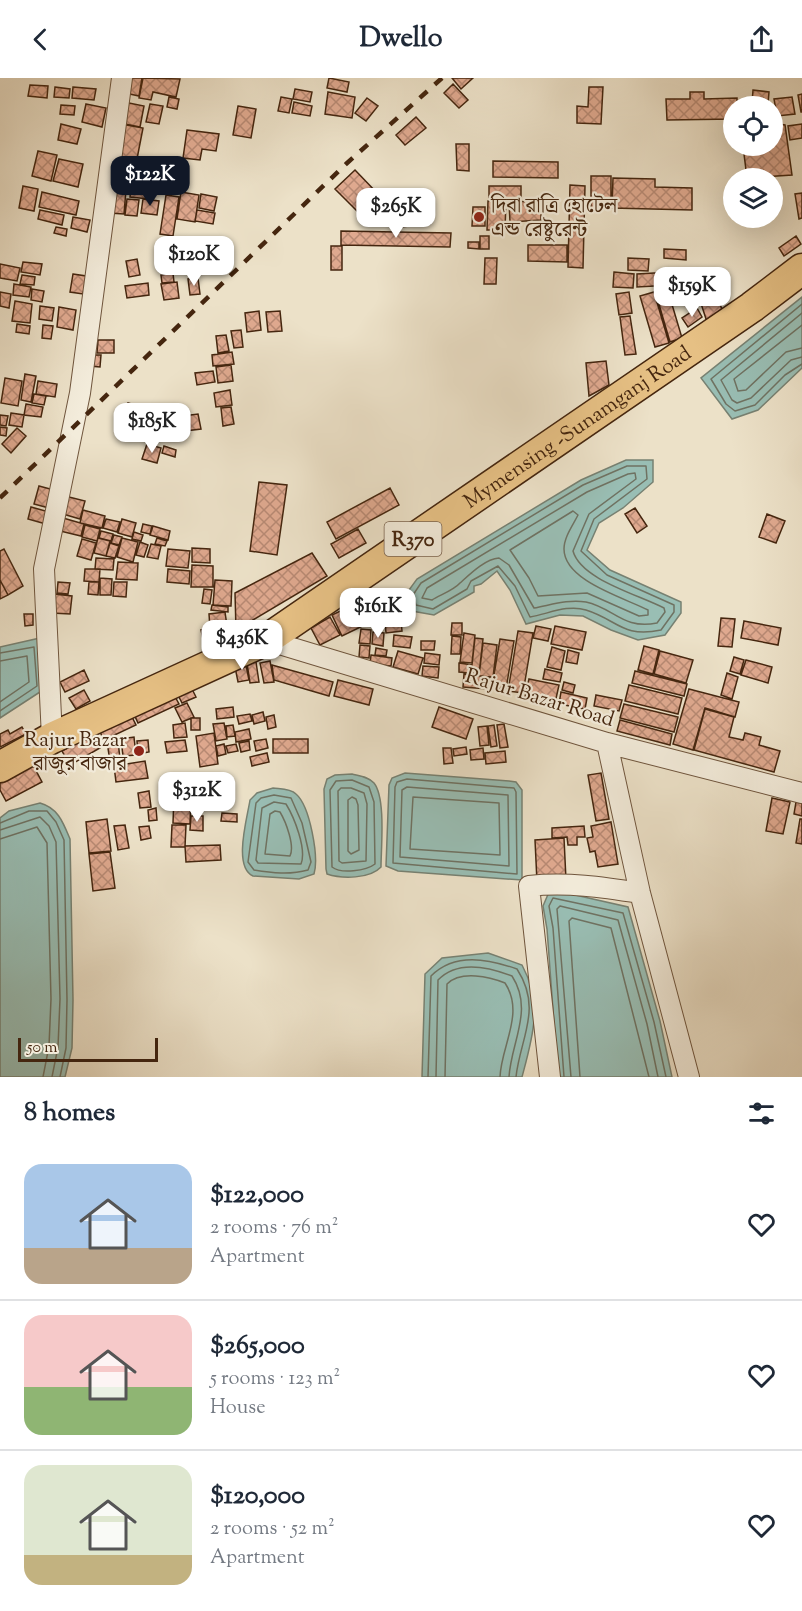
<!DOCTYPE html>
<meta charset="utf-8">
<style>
body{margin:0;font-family:"Sorts Mill Goudy","Noto Serif Bengali",serif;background:#f2f2f3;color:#1f2937;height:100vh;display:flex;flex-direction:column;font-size:22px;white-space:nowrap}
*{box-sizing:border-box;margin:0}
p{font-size:20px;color:#747a83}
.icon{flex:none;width:33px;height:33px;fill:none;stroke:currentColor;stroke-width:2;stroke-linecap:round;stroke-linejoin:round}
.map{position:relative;height:999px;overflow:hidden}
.drawer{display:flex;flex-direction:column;background:#fff;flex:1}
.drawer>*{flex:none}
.fabs{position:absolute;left:723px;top:18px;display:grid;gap:12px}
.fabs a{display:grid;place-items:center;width:60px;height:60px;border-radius:50%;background:#fff;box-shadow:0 6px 24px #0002;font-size:30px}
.scale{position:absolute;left:18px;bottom:15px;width:140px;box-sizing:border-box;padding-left:6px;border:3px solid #45260f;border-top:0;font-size:16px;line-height:21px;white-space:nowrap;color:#45260f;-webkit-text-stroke:4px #f3ecdb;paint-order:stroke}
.price{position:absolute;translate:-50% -51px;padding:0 14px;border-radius:12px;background:#fff;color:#222;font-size:20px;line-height:39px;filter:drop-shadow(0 2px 3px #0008)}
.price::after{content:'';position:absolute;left:50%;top:36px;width:18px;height:14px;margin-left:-9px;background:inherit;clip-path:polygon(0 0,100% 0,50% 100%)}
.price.selected{background:#111827;color:#fff}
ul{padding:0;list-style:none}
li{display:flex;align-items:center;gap:18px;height:150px;padding:0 24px}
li+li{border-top:2px solid #e0e1e3}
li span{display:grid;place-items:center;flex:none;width:168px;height:120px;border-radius:18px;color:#555}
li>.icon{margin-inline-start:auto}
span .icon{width:72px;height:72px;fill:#fffc;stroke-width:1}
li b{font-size:26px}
h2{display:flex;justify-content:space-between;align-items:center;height:72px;padding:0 24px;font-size:26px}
header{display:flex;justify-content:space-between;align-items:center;height:78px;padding:0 24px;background:#fff;font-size:27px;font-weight:700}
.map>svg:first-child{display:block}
.water{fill:#99beb4;stroke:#778172;stroke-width:1.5}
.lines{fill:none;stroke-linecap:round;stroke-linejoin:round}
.shore{stroke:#6f7262;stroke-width:1.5}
.building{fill:url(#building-cross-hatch);stroke:#45260f;stroke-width:1.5}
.street-casing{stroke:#6f553d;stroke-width:22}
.primary-casing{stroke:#45260f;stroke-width:33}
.street{stroke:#f3ecdb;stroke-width:20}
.primary{stroke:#e6c084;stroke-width:30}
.rail{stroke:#45260f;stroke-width:4.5;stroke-dasharray:10 10;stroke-linecap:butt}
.poi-dot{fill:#8f2418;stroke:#f3ecdb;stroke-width:2}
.labels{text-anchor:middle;stroke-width:4.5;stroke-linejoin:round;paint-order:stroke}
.shield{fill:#f3ecdb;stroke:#79614c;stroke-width:1.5}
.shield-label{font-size:20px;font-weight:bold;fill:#45260f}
.poi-label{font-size:21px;fill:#45260f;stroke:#f3ecdb;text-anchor:start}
.street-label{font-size:21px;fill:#45260f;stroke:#f3ecdb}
</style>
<header><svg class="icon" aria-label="back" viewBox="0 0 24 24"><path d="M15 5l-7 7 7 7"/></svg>Dwello<svg class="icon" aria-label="share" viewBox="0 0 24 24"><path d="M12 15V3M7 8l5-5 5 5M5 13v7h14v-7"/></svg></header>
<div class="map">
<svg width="802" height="999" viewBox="0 0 802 999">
<defs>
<pattern id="building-cross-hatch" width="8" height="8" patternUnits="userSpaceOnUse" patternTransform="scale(1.5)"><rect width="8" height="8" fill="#dfa98f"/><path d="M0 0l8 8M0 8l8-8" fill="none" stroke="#b78973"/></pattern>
</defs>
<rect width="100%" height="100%" fill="#ece1c8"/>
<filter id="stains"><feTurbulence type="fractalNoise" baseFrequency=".00333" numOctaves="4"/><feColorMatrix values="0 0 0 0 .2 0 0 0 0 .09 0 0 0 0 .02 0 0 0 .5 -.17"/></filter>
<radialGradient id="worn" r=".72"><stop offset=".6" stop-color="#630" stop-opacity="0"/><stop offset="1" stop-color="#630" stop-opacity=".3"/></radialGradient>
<path class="water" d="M802,219V290L758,332L732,341L701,300Z
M626,382H653V404L623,430L599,445L587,472L610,492L681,524V535L665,557L638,562L611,552L583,538L560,537L526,546L510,512L497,493L481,506L474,508V514L434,537L412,533L406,516L417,501L581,402Z
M40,560L43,612L0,640V569Z
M405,695L509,703L516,704L522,712V802L398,793L386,788L389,707L392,700Z
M352,696C360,698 369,699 374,705C386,720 381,770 381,789C370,801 342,801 327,796L326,791L324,711L327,701L335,697Z
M273,710C280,711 290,710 296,716C310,728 319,779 314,796L299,801L253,798C233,789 247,741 250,722L257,715Z
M40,725C58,730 63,744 70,761L73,922L72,970L65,999H0V740L9,733Z
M549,814H562L628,829L660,943L672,999H558L547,851L543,828Z
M488,875L522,887C543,926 533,958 522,999H422L425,896L442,880Z"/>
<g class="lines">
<path class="shore" d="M802,226L711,301L726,326L735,333L755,327L785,297L802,286
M802,235L721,302L732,322L737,325L751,320L791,282L802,279
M802,247L734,301L738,313L746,312L786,274L802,270
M627,388H646L647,401L594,441L581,473L607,497L674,527V534L661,552C622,560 618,542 586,532C568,526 548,536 530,539L515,508L498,488L471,503L467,511L433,531L416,527L413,517L421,505L583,407Z
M635,395L636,401L589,436L573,473C581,502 640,517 664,530L665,534L657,545C623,552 614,530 586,524C568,521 551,527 534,530L509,487L499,480C485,481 470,496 460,505C454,512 440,517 432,522L422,520L427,510L587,414L628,396Z
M573,433L578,437C573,447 564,459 564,471C564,503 625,520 648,532V537L639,538L587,515L538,518L529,500L510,472Z
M0,575L34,569L37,608L0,633
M0,583L27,578L29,604L0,624
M407,701L514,710L516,714L517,796L393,785L395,709L397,704Z
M352,702L369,709L374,724L375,786C366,793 341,796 332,789L330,712L336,703Z
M407,709L508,717L509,788L400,779L402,712Z
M341,710H351L364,715L367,726L366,783L342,785L339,783L338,713Z
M274,717L291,720L302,745L311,784L308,792C290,797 272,795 254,792L248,784L256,725L261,720Z
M352,719L356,721L358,727L359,772L351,776L348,773V722Z
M413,719L499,725L500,777L410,771Z
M274,724L286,726C294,739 307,771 301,786L258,785L256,782L262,730Z
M275,733L280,734C286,744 295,768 290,778L265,776L270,736Z
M0,745L29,733H47L56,744L64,762L67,922L66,970L60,999
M0,752L40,739L49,748L56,764L60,921L58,969L52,999
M0,761L37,749L47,765L51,921L49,968L43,999
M428,999L431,898C455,874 488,881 517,891C543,931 520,960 516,999
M436,999L438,902C457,882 489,889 512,898C534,932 511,964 509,999
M445,999L447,906C461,892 490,899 505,905C525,935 501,968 500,999
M564,999L553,850L549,828L553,820L623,835L654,944L666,999
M571,999L557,831L560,828L618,842L647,946L658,999
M580,999L569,843L572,840L611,850L649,999"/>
</g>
<path class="building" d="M128,0H142L139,18L125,15Z
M143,0L180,1L176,19L153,14L151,22L139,20Z
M329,0L349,4L347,14L327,10Z
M452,0H473L461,11Z
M453,6L468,22L459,30L444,15Z
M30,7L48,8L47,20L28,18Z
M55,9L70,11L69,20L54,19Z
M73,9L96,11L94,22L72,20Z
M589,9H603L601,46L577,45V28L588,29Z
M295,11L312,14L310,24L293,21Z
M753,12L769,14L768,26L752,25Z
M328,14L355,19L352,40L325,36Z
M690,14H704V21L737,20V28H734V41L667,42L666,21H690Z
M802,16V34H801L798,17Z
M169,19L179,21L177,31L167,29Z
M281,19L292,21L289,35L278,33Z
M792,19L795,36L777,38L774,21Z
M367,20L378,28L366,43L355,35Z
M124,24L144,28L140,49L120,45Z
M294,24L312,28L310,38L292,35Z
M86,26L106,30L102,49L82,44Z
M150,26L163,28L159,46L146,44Z
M61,27L75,28L74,37L60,36Z
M238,28L256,31L251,60L233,57Z
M416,39L426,50L405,67L396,57Z
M772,45L785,47L792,97L747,100L743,68H772Z
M61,46L81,51L77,66L58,62Z
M121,46L143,50L136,86L114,81Z
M802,46V60L790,62L788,48Z
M187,52L219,56L216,73L202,71L200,82L183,80Z
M456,66H469V93L457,92Z
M38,73L57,77L51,103L32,98Z
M59,81L83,86L78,109L53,103Z
M493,83L558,84V100L493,99Z
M355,92L379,117L360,136L335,111Z
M591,98H611V130H591Z
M613,100L655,101V109L692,110V132L612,130Z
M570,107L585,108L583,190L568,189Z
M23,108L38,111L34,133L19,130Z
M131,108L150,111L149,121L130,119Z
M489,108H521V121L489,120Z
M112,111L126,112L124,136L109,135Z
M42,114L79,123L76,137L39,129Z
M181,114L199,117L195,144L177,141Z
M802,115V140L799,141L795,116Z
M201,116L217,119L214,133L199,130Z
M166,117L179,119L173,158L160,156Z
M427,117L430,146L400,149L397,121Z
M127,121L139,122L137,138L125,137Z
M143,121L159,123L157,137L141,135Z
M488,123H506L505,152H487Z
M541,123V142L510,144L509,124Z
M473,129H485V148H472Z
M40,132L64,137L62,147L38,141Z
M197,132L215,135L213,146L195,143Z
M73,139L90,142L87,154L71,150Z
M56,149L67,151L66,158L54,155Z
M341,153L451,155L450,169L341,167Z
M480,158H489V171H480Z
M796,158L801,166L784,178L779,170Z
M171,161L215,164L214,177L186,175L185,195L169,194Z
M468,164H479V171L468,170Z
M528,167H567V184L528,183Z
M331,168H342V192H331Z
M664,171L686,172V182L664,180Z
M485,180H497L496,206H484Z
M628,180L649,181L648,193L628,192Z
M137,181L140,197L129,199L126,183Z
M23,184L42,186L40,197L21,194Z
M0,186L20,190L17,203L0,200Z
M708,192L709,205L637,209V196Z
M614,194L634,196L633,210L613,209Z
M173,195L174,204L162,205L161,197Z
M73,196L86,198L83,216L70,214Z
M22,197L35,199L34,207L20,206Z
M198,200L200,216L190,217L188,201Z
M177,204L179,220L164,222L161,206Z
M713,204L724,238L707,244L696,210Z
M148,205L149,217L127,220L125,208Z
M14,206L31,209L29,219L13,217Z
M32,211L44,213L42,224L31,222Z
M668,213L682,260L670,264L656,216Z
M0,214L11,216L9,230L0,228Z
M629,214L632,235L619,237L616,216Z
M654,214L669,265L655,269L640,218Z
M15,223L32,226L30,245L12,243Z
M40,228L54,230L52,243L39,241Z
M59,229L76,232L73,252L57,249Z
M697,230L702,239L688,249L682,240Z
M259,233L261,252L247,254L245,235Z
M280,233L282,253L268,254L266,234Z
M630,238L636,276L625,277L620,239Z
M17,246L30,248L29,256L16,254Z
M43,247L53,248L51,261L42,260Z
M241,252L243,269L234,270L231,253Z
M226,257L229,273L218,275L216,258Z
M98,262H114V275H97Z
M232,274L234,286L213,288L212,277Z
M90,277H101L100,289L89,288Z
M606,283L609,307L589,318L586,285Z
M231,287L233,303L218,305L216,289Z
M213,293L215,304L197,307L195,295Z
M25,296L36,298L31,324L21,322Z
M5,300L22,303L18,328L1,325Z
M38,303L57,306L55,319L36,316Z
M230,312L232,327L216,329L214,315Z
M34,316L46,318L44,327L32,325Z
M128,325L146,330L143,339L125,334Z
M26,326L43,329L41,339L24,337Z
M151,326L171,331L168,343L148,338Z
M231,329L234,346L223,348L221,330Z
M11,335L24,337L22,349L9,347Z
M198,336L201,351L177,354L175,339Z
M0,337L8,338L6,348L0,347Z
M146,339L171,346L168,356L143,350Z
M0,349L7,350L6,358L0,357Z
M17,350L26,358L11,375L2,366Z
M147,366L161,370L157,385L142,381Z
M164,368L176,372L175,379L162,375Z
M259,404L287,407L277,477L250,473Z
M39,408L54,412L49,430L34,426Z
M390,410L399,427L336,461L327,444Z
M61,417L85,423L80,441L56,434Z
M31,429L49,434L46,446L28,441Z
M635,430L647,448L637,455L625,436Z
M83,432L105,438L102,450L80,445Z
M767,436L785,443L776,465L759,459Z
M63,440L84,446L81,458L60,453Z
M106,441L120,444L117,454L103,450Z
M122,441L136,445L132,459L118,455Z
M143,446L152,448L150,456L141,454Z
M85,447L100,451L97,463L82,459Z
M153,448L170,453L168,462L150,457Z
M358,451L366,465L339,480L331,466Z
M101,453L113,456L111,463L99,460Z
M134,454L143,457L141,463L132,461Z
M114,457L122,459L119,467L111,465Z
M98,460L110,463L106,478L94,475Z
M122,460L138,464L133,484L117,479Z
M157,460L167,463L165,468L155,466Z
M82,461L96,465L91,482L77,478Z
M140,464L148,467L144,479L136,477Z
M110,465L119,468L115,480L106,478Z
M151,466L161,468L158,481L147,479Z
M192,470L210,471V485L192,484Z
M4,471L23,508L8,517L0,502V473Z
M168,471L190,473L188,490L166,488Z
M312,475L327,498L236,552L235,515Z
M96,480L114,481L113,492L95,491Z
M118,484L138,485L137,502L116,501Z
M192,487L213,488V509H191Z
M85,491H100L99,504L84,503Z
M168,491L190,493L189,506L167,504Z
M100,500L112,501L111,517H100Z
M0,502L8,517L0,521Z
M215,502L232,503L231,528L213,527Z
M58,504L70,505L68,516L57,515Z
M89,504H99L98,517L88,516Z
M114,504H127L126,519L113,518Z
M204,511L212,512L210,526L202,525Z
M54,516L72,518L70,536L52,535Z
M398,519L404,536L377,546L371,529Z
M361,523L371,544L342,558L332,537Z
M212,527L228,529V534L211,532Z
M225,534L227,548L210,550L209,536Z
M24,536H33V547L25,548Z
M330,539L340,557L320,567L311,550Z
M721,540L735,541L732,569L718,568Z
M401,542L402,553L386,555L385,544Z
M744,543L781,550L778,567L741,560Z
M452,545H462V557H451Z
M536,548L551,551L548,563L533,560Z
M555,548L586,554L582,572L551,566Z
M223,549L226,561L204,566L201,552Z
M361,551L371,552L370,566L359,565Z
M518,553L533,555L523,615L508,613Z
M373,554L384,555L383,568L372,566Z
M464,555L475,557L472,585L460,584Z
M394,557L412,559L410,570L393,568Z
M452,558L461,559L460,576H451Z
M475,560L483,561L479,596L459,594V585L472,587Z
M500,561L514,563L506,611L492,609Z
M421,563H435L434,572H421Z
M483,565L497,567L493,599L479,598Z
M360,567L370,568L369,580L359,579Z
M644,568L659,572L653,596L638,592Z
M552,569L565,573L561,592L547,589Z
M376,570L387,572L386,578L375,577Z
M568,572L579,575L577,586L566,584Z
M398,573L423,580L418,596L393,589Z
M660,573L693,582L686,605L654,596Z
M425,575L440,577L439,587L424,585Z
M371,577L392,580L391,588L370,586Z
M734,579L744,582L740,596L730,593Z
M245,582L249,602L238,604L234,584Z
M746,582L772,589L768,605L741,597Z
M270,583L274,604L264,605L260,585Z
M256,584L259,604L250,605L247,585Z
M272,587L333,604L329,618L274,602Z
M423,588L439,589L438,600L422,598Z
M545,591L562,595L560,604L543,601Z
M84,592L89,603L65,614L60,604Z
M635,593L687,606L684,618L632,605Z
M727,595L738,599L732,621L721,617Z
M464,596L489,599L488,611L463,609Z
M529,601L559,607L555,625L525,619Z
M338,602L373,611L369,627L334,618Z
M564,604L575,607L573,615L562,612Z
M190,607L196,619L182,625L176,613Z
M629,607L682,620L678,636L625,623Z
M689,611L739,624L735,639L705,630L693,672L673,666Z
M84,612L90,623L76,631L69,620Z
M561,614L587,620L585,631L559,626Z
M173,615L179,626L138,645L133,634Z
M596,617L622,622L619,633L594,628Z
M187,625L194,639L182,644L175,630Z
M624,626L678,639L674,654L620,640Z
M233,629L234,639L217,641L216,631Z
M439,629L473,641L466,661L432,649Z
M705,631L734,639L729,659L743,662L745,655L761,659L759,667L780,673L774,694L694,672Z
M263,634L265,643L254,646L252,637Z
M130,635L136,647L104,662L98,650Z
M250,636L252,643L239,646L237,638Z
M274,637L276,649L268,651L266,639Z
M191,640H200V652H191Z
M620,642L672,656L670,667L617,653Z
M185,645L187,659L174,660L173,647Z
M224,645L227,661L216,663L213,646Z
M504,646L508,669L500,670L497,647Z
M233,647L235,658L227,659L226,648Z
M494,647L497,668L491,669L488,648Z
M487,648L489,667L480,668L478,649Z
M22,649L26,656L0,669V656L8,652L10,656Z
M249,651L251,661L236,664L235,654Z
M214,655L218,686L200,689L196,658Z
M92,656L100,670L70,687L62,673Z
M134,659L136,677L123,678L121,661Z
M266,661L268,670L256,673L254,663Z
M273,661H308V675H273Z
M148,662L149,674L138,676L137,663Z
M185,662L187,673L167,675L165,664Z
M118,663L120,681L110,683L107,664Z
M249,663L250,672L241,674L239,665Z
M224,666L226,676L218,678L216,668Z
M236,666L238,673L228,675L226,668Z
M466,669L467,676L454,678L453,671Z
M443,670H451L453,685L444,686Z
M483,670L484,681L471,682L470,672Z
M505,673L506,684L486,686L485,675Z
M267,675L269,684L252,688L250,679Z
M145,683L148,700L116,704L114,688Z
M33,687L42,704L6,723L0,712V705Z
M601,695L609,741L596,743L588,697Z
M192,710L210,711L209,731H191Z
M149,713L151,729L140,730L138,715Z
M174,718H191L190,746L173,745Z
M772,720L790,724L783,756L766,753Z
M796,724L802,725V738L794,736Z
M156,730L157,742L149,743L148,732Z
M222,735L237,736V744L221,743Z
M191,738H203V753L190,752Z
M107,741L111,773L89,775L86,744Z
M800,741H802V766L796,765Z
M611,744L618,786L598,789L595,773L590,774L587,760L593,759L591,748Z
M125,747L129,770L118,772L114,748Z
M172,747H186L185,769H171Z
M149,748L151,760L141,762L139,749Z
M584,748L585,759H577V767H568L567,759L552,760V750Z
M564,760L566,802L537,804L535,762Z
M220,767L221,782L186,784L185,768Z
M110,774L115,810L93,813L89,776Z"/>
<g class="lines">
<g class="street-casing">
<path id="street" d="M266,562L607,665L802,715
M52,660L44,491L80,315L122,0
M607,665L640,815L689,999
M550,999L529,808C567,804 602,809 640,815"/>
</g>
<g class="primary-casing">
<g id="primary">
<path id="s1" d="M0,689L52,660L266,562L752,229L802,191"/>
</g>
</g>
<use href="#street" class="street"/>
<use href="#primary" class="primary"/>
<path class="rail" d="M0,420L346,86L442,0"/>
</g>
<g class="poi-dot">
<circle cx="479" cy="139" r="6"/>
<circle cx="139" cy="673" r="6"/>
</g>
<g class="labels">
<rect class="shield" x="384.5" y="444" width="57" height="34" rx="4.5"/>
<g class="shield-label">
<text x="413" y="468">R370</text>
</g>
<g class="poi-label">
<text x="491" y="134">দিবা রাত্রি হোটেল<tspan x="491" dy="24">এন্ড রেষ্টুরেন্ট</tspan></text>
<text x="127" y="668" text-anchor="end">Rajur Bazar<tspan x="127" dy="24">রাজুর বাজার</tspan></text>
</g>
<g class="street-label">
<text dy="7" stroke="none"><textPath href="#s1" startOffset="672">Mymensing -Sunamganj Road</textPath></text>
<text transform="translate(540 619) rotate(17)" y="7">Rajur Bazar Road</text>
</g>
</g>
<rect width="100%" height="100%" filter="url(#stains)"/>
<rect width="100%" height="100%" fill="url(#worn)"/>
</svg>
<div class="fabs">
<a><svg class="icon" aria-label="locate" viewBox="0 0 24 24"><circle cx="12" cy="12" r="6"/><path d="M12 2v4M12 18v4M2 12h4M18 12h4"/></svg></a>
<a><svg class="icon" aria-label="layers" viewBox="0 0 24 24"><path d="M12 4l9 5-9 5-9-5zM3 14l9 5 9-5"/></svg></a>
</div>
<div class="scale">50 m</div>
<b class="price selected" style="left:150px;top:129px">$122K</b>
<b class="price" style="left:396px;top:161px">$265K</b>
<b class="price" style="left:194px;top:209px">$120K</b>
<b class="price" style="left:692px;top:240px">$159K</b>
<b class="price" style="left:152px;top:376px">$185K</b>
<b class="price" style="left:378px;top:561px">$161K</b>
<b class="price" style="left:242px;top:593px">$436K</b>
<b class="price" style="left:197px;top:745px">$312K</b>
</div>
<section class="drawer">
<h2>8 homes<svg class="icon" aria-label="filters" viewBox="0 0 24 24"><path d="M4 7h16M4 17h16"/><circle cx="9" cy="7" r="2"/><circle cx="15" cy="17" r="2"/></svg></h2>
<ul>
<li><span style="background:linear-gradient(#a9c7e8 70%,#b9a48a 0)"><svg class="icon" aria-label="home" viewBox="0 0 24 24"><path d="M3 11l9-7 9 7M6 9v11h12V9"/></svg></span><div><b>$122,000</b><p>2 rooms · 76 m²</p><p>Apartment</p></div><svg class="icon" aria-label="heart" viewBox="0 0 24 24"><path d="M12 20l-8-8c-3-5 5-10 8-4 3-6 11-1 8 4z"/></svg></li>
<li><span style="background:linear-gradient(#f6c9c9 60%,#8fb573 0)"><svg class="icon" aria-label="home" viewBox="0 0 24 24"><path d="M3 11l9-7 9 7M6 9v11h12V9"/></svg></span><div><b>$265,000</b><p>5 rooms · 123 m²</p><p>House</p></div><svg class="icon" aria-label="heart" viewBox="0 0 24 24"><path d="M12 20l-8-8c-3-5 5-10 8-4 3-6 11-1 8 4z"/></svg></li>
<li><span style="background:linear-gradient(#dfe7d0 75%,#c2b280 0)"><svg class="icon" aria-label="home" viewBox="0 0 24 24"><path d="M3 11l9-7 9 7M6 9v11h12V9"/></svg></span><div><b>$120,000</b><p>2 rooms · 52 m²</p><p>Apartment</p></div><svg class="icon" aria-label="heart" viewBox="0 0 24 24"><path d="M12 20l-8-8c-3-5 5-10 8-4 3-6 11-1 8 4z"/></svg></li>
</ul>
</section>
